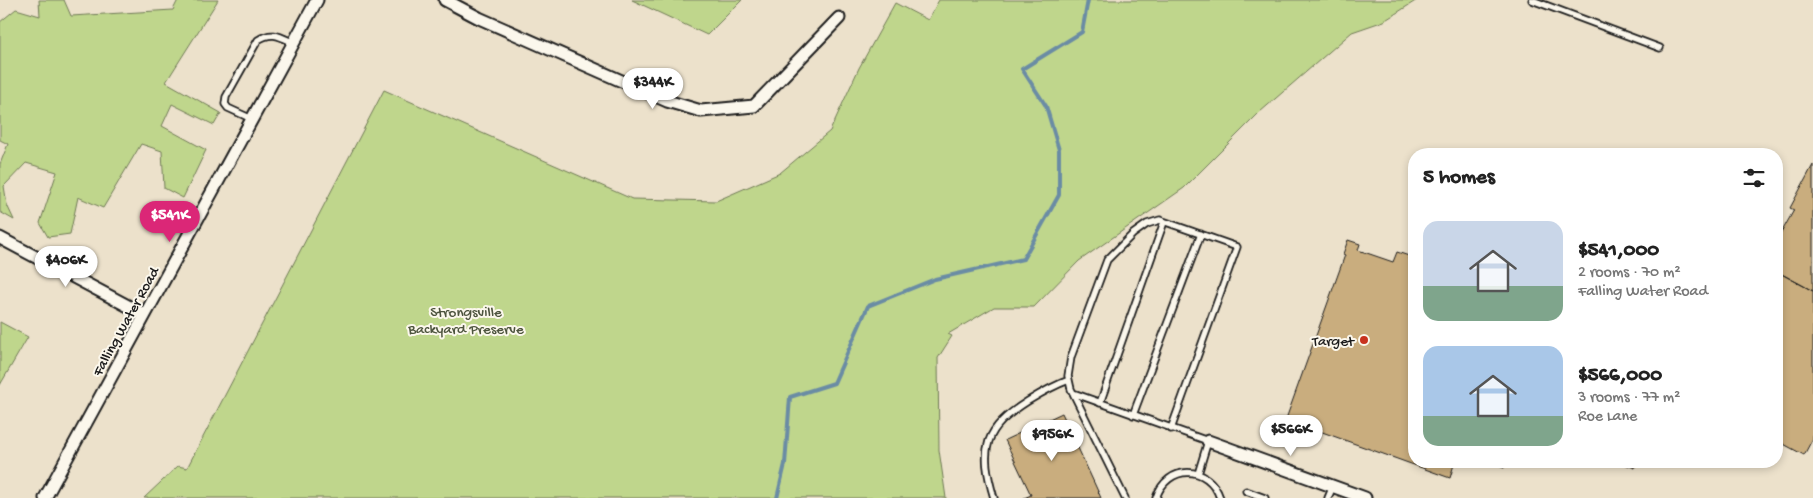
<!DOCTYPE html>
<meta charset="utf-8">
<style>
body{margin:0;font-family:"Gochi Hand",sans-serif;background:#f6f6f6;color:#222;height:100vh;display:flex;flex-direction:column;font-size:19px;white-space:nowrap}
*{box-sizing:border-box;margin:0}
p{font-size:16px;color:#767676}
.icon{flex:none;width:28px;height:28px;fill:none;stroke:currentColor;stroke-width:2;stroke-linecap:round;stroke-linejoin:round}
.map{position:relative;flex:1;overflow:hidden}
.drawer{position:absolute;left:1408px;top:148px;width:375px;height:320px;display:flex;flex-direction:column;background:#fff;border-radius:20px;box-shadow:0 2px 8px #0003}
.drawer>*{flex:none}
.price{position:absolute;translate:-50% -42px;padding:0 11px;border-radius:18px;background:#fff;color:#222;font-size:16px;line-height:32px;filter:drop-shadow(0 1px 2px #0008)}
.price::after{content:'';position:absolute;left:50%;top:30px;width:15px;height:11px;margin-left:-8px;background:inherit;clip-path:polygon(0 0,100% 0,50% 100%)}
.price.current{background:#db2777;color:#fff}
ul{padding:0;list-style:none}
li{display:flex;align-items:center;gap:15px;height:125px;padding:0 15px}
li span{display:grid;place-items:center;flex:none;width:140px;height:100px;border-radius:15px;color:#555}
li>.icon{margin-inline-start:auto}
span .icon{width:60px;height:60px;fill:#fffc;stroke-width:1}
li b{font-size:21px}
h2{display:flex;justify-content:space-between;align-items:center;height:60px;padding:0 15px;font-size:21px}
.map>svg:first-child{display:block}
.green{fill:#bfd68c;stroke:#6e7954}
.lines{fill:none;stroke-linecap:round;stroke-linejoin:round}
.stream{stroke:#6b8ca4;stroke-width:4}
.building{fill:#c9ad7e;stroke:#1c1c1c}
.service-casing{stroke:#1c1c1c;stroke-width:9}
.minor-casing{stroke:#1c1c1c;stroke-width:15}
.service{stroke:#fbf7ec;stroke-width:5.5}
.minor{stroke:#fbf7ec;stroke-width:11}
.poi-dot{fill:#c8321e;stroke:#fbf7ec;stroke-width:2}
.labels{text-anchor:middle;stroke-width:4;stroke-linejoin:round;paint-order:stroke}
.park-label{font-size:15px;fill:#4d543e;stroke:#fbf7ec}
.street-label{font-size:15px;fill:#1c1c1c;stroke:#fbf7ec}
.poi-label{font-size:15px;fill:#1c1c1c;stroke:#fbf7ec;text-anchor:end}
</style>
<div class="map">
<svg width="1813" height="498" viewBox="0 0 1813 498">
<rect width="100%" height="100%" fill="#ece1cb"/>
<filter id="ink" filterUnits="userSpaceOnUse"><feTurbulence type="fractalNoise" baseFrequency=".02" numOctaves="2"/><feDisplacementMap in="SourceGraphic" scale="10" xChannelSelector="R" yChannelSelector="G"/><feConvolveMatrix kernelMatrix="1 2 1 2 8 2 1 2 1" color-interpolation-filters="sRGB"/></filter>
<g filter="url(#ink)">
<path class="green" d="M39,0H64L71,16L173,10L178,0H218L166,82L221,113L214,125L172,104L162,126L206,150L183,198L164,188L162,151L141,144L103,208L78,197L70,234L48,237L40,223L57,172L26,163L4,186L7,205L14,220L0,212V164L8,144L0,140V22L16,9L40,16Z
M632,0H742L707,35Z
M939,0H1417L1384,21L1352,32L1260,112L1184,188L1079,261L1034,307H994L948,334L952,336L938,358L939,450L946,498H144L178,466L187,468L384,90L632,199L716,201L780,173L830,131L859,68L895,3L928,20Z
M0,322L28,337L0,385Z"/>
<g class="lines">
<path class="stream" d="M777,498L785,464L790,397L834,383L868,306L935,279L1023,259L1059,195V150L1046,106L1022,69L1082,32L1088,0"/>
</g>
<path class="building" d="M1813,165V291L1776,271V242L1794,210L1790,208Z
M1348,240L1360,244L1358,250L1393,262L1397,252L1409,256L1408,259L1414,262V461H1455L1450,478L1286,419L1345,255L1343,254Z
M1776,271L1813,291V438L1804,455L1776,440Z
M1062,413L1096,487L1101,498H1024L1031,495L1005,440Z
M1486,461H1507L1504,468Z
M1616,461H1637L1635,468Z"/>
<g class="lines">
<g class="service-casing">
<path id="service" d="M1532,0L1660,48
M252,119L228,108L225,104L226,97L258,40C272,31 279,36 294,43
M1073,393L1208,441L1198,474
M1100,403L1164,222
M1133,415L1201,234
M1246,491L1265,498
M994,498C979,448 984,429 1028,401C1041,393 1055,385 1069,380
M1125,498L1071,389L1068,376L1071,357L1107,260L1133,234L1147,224L1160,220L1237,247L1171,429
M1156,498C1167,464 1209,464 1220,498
M1328,498L1333,486"/>
</g>
<g class="minor-casing">
<path id="minor" d="M445,0L479,18L667,101L701,111L754,106L839,18
M0,238L145,315
M1208,441L1365,498
M45,498L317,0"/>
</g>
<use href="#service" class="service"/>
<use href="#minor" class="minor"/>
</g>
</g>
<circle class="poi-dot" cx="1364" cy="340" r="5"/>
<g class="labels">
<g class="park-label">
<text x="466" y="316">Strongsville<tspan x="466" dy="17">Backyard Preserve</tspan></text>
</g>
<g class="street-label">
<text transform="translate(125 321) rotate(-61)" y="5">Falling Water Road</text>
</g>
<g class="poi-label">
<text x="1354" y="345">Target</text>
</g>
</g>
</svg>
<b class="price" style="left:653px;top:110px">$344K</b>
<b class="price current" style="left:170px;top:243px">$541K</b>
<b class="price" style="left:66px;top:288px">$406K</b>
<b class="price" style="left:1291px;top:457px">$566K</b>
<b class="price" style="left:1052px;top:462px">$956K</b>
<section class="drawer">
<h2>5 homes<svg class="icon" aria-label="filters" viewBox="0 0 24 24"><path d="M4 7h16M4 17h16"/><circle cx="9" cy="7" r="2"/><circle cx="15" cy="17" r="2"/></svg></h2>
<ul>
<li><span style="background:linear-gradient(#c9d6e8 65%,#7fa58c 0)"><svg class="icon" aria-label="home" viewBox="0 0 24 24"><path d="M3 11l9-7 9 7M6 9v11h12V9"/></svg></span><div><b>$541,000</b><p>2 rooms · 70 m²</p><p>Falling Water Road</p></div></li>
<li><span style="background:linear-gradient(#a9c7e8 70%,#7fa58c 0)"><svg class="icon" aria-label="home" viewBox="0 0 24 24"><path d="M3 11l9-7 9 7M6 9v11h12V9"/></svg></span><div><b>$566,000</b><p>3 rooms · 77 m²</p><p>Roe Lane</p></div></li>
</ul>
</section>
</div>
